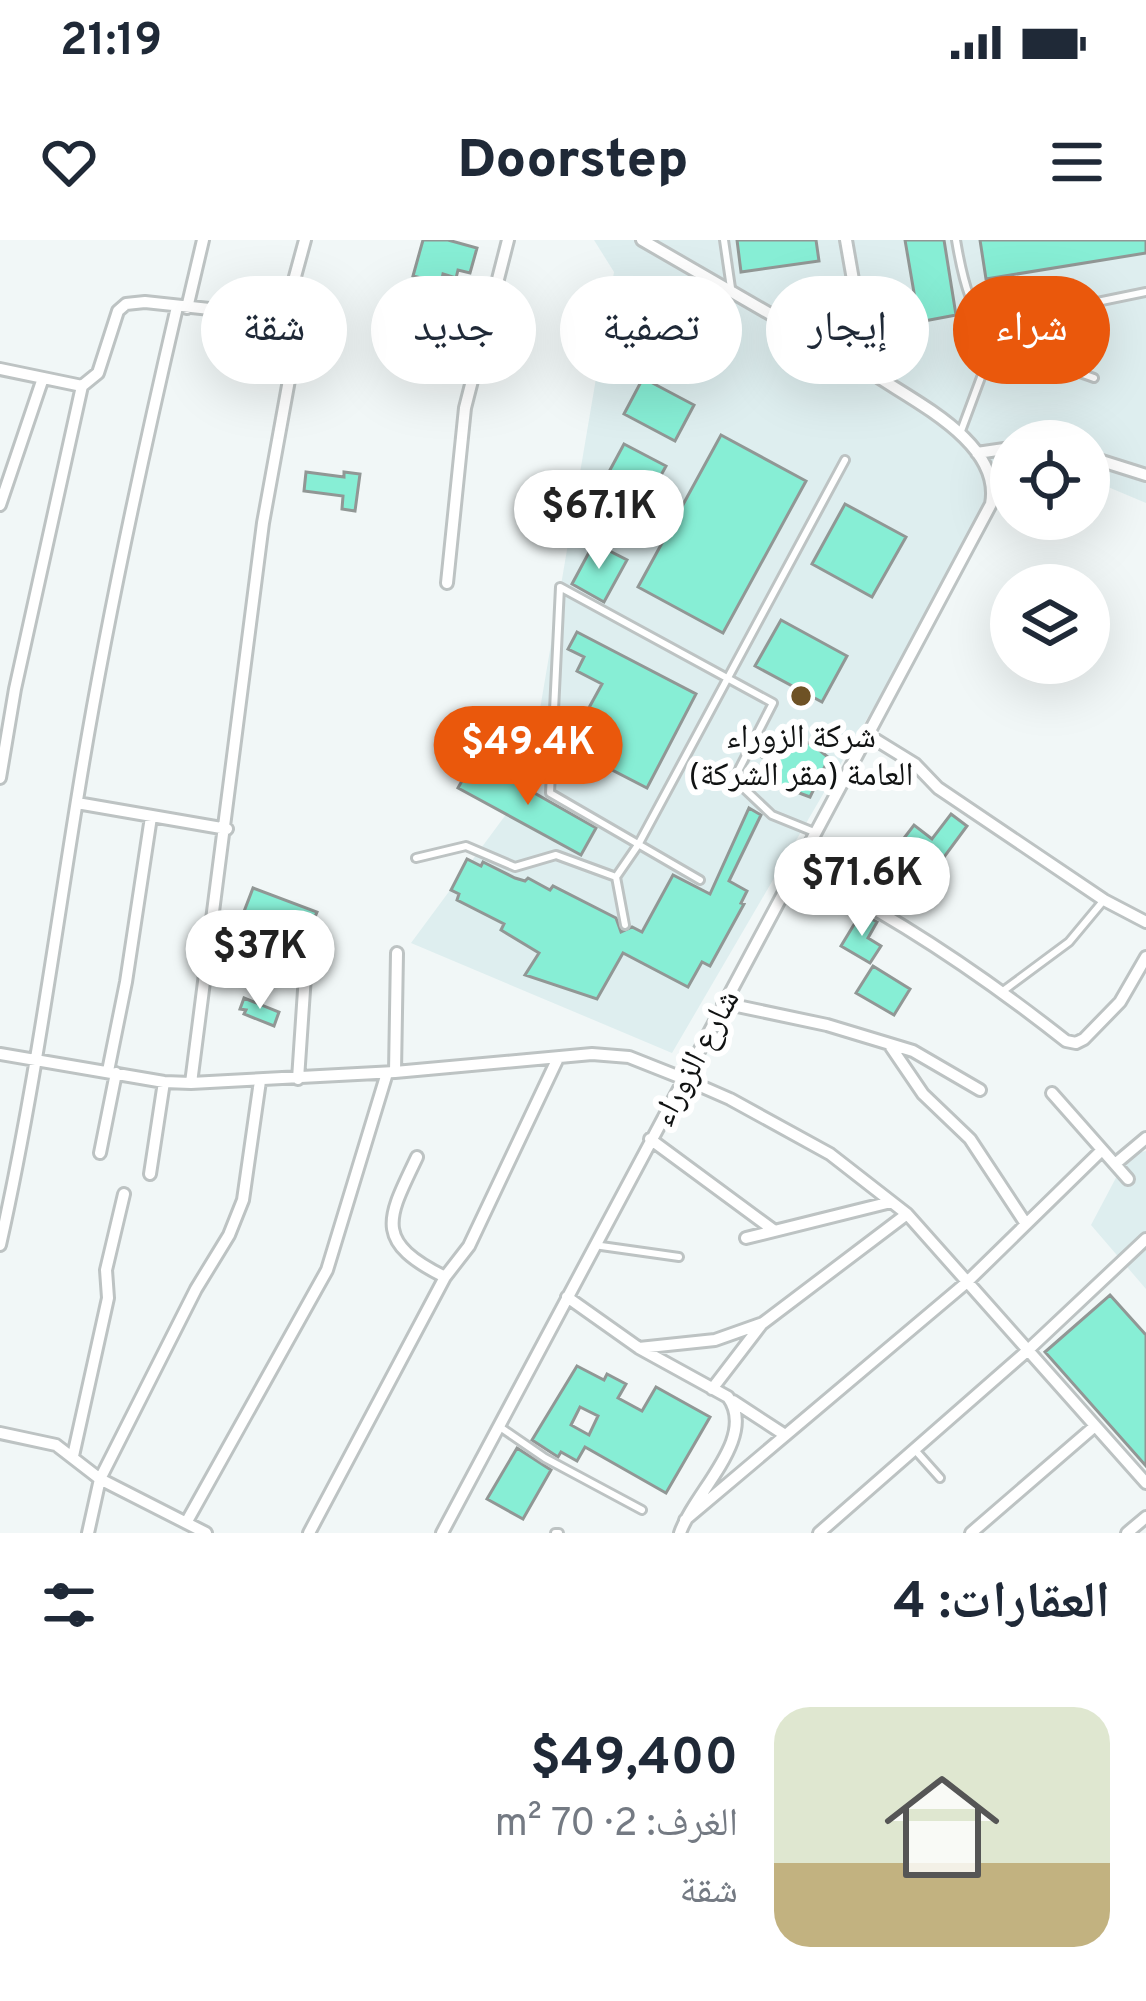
<!DOCTYPE html>
<html lang="ar">
<meta charset="utf-8">
<style>
body{margin:0;font-family:Overpass,"Noto Naskh Arabic",sans-serif;background:#f2f2f3;color:#1f2937;direction:rtl;height:100vh;display:flex;flex-direction:column;font-size:45px;white-space:nowrap}
*{box-sizing:border-box;margin:0}
p{font-size:39px;color:#747a83}
.icon{flex:none;width:66px;height:66px;fill:none;stroke:currentColor;stroke-width:2;stroke-linecap:round;stroke-linejoin:round}
.map{position:relative;height:1293px;overflow:hidden;direction:ltr}
.drawer{display:flex;flex-direction:column;background:#fff;flex:1}
.drawer>*{flex:none}
.top-card{position:absolute;left:36px;top:36px;width:1074px;height:108px;direction:rtl;display:flex;gap:24px}
.buttons{position:absolute;left:990px;top:180px;display:grid;gap:24px}
.buttons a{display:grid;place-items:center;width:120px;height:120px;border-radius:50%;background:#fff;box-shadow:0 12px 48px #0002;font-size:60px}
.price{position:absolute;translate:-50% -102px;padding:0 27px;border-radius:42px;background:#fff;color:#222;font-size:39px;line-height:78px;filter:drop-shadow(0 3px 6px #0008)}
.price::after{content:'';position:absolute;left:50%;top:72px;width:36px;height:27px;margin-left:-18px;background:inherit;clip-path:polygon(0 0,100% 0,50% 100%)}
.price.selected{background:#ea580c;color:#fff}
ul{padding:0;list-style:none}
li{display:flex;align-items:center;gap:36px;height:300px;padding:0 36px}
li span{display:grid;place-items:center;flex:none;width:336px;height:240px;border-radius:36px;color:#555}
li>.icon{margin-inline-start:auto}
span .icon{width:144px;height:144px;fill:#fffc;stroke-width:1}
li b{font-size:51px}
h2{display:flex;justify-content:space-between;align-items:center;height:144px;padding:0 36px;font-size:51px}
.chip{padding:0 42px;border-radius:54px;background:#fff;box-shadow:0 12px 48px #0002;font-size:42px;line-height:108px}
.chip.selected{background:#ea580c;color:#fff}
.status{display:flex;justify-content:space-between;align-items:center;height:84px;padding:0 60px;background:#fff;direction:ltr}
.status svg{height:33px;fill:currentColor}
header{display:flex;justify-content:space-between;align-items:center;height:156px;padding:0 36px;background:#fff;font-size:54px;font-weight:800}
.map>svg:first-child{display:block}
.built{fill:#deeeef}
.building{fill:#87eed5;stroke:#919795;stroke-width:3;fill-rule:evenodd}
.lines{fill:none;stroke-linecap:round;stroke-linejoin:round}
.service-casing{stroke:#bdc3c3;stroke-width:12}
.minor-casing{stroke:#bdc3c3;stroke-width:16}
.service{stroke:#fff;stroke-width:6}
.minor{stroke:#fff;stroke-width:10}
.poi-dot{fill:#6e5225;stroke:#fff;stroke-width:4.5}
.labels{text-anchor:middle;stroke-width:12;stroke-linejoin:round;paint-order:stroke}
.poi-label{font-size:33px;fill:#111313;stroke:#fff}
.street-label{font-size:33px;fill:#111313;stroke:#fff}
</style>
<div class="status"><b>21:19</b><svg viewBox="0 0 49 12"><path d="M0 12V9h3v3zM5 12V6h3v6zM10 12V3h3v9zM15 12V0h3v12zM26 1h20v11H26zM47 4h2v5h-2z"/></svg></div>
<header><svg class="icon" aria-label="menu" viewBox="0 0 24 24"><path d="M4 6h16M4 12h16M4 18h16"/></svg>Doorstep<svg class="icon" aria-label="heart" viewBox="0 0 24 24"><path d="M12 20l-8-8c-3-5 5-10 8-4 3-6 11-1 8 4z"/></svg></header>
<div class="map">
<svg width="1146" height="1293" viewBox="0 0 1146 1293">
<rect width="100%" height="100%" fill="#f1f7f7"/>
<path class="built" d="M594,0H1146V263L1089,239V201H1011V232L672,813L411,703L527,546L614,32Z
M1146,911V1049L1091,985L1128,915Z"/>
<path class="building" d="M423,0H448L477,8L470,33L458,30L456,38L443,34L441,43L413,36Z
M737,0H816L819,21L741,32Z
M905,0H944L956,75L919,82Z
M980,0H1146V13L986,39Z
M643,138L694,165L675,201L624,174Z
M721,195L806,241L723,393L638,347Z
M624,204L666,226L631,290L590,267Z
M306,232L344,237V232L360,234L355,271L342,269L343,256L304,251Z
M845,264L906,297L872,357L812,324Z
M594,303L627,320L604,362L572,344Z
M781,380L847,416L822,462L755,426Z
M577,392L696,454L647,548L583,515L576,528L559,519L565,504L560,502V493L573,469L585,475L602,444L577,431L584,417L568,409Z
M782,495L812,504L829,518L810,557L775,544L777,541L763,530L768,520L762,517L769,503L776,506Z
M485,525L596,588L581,615L458,548L468,530L479,536Z
M749,568L761,575L729,641L747,651L741,663L744,664L710,726L702,722L688,747L623,713L597,759L525,735L539,713L501,690L504,684L457,660L459,654L451,650L467,619L481,626L483,622L515,638L525,641L528,638L550,650L553,646L616,678L621,692L632,687L642,692L673,635L710,654Z
M951,574L967,586L936,628L901,602L914,585L932,599Z
M253,648L317,672L307,696L299,701L254,685L232,742L219,737Z
M861,673L877,682L868,698L881,706L870,723L841,706Z
M873,726L910,749L894,775L856,753Z
M244,758L279,772L274,786L244,774L246,770L240,769Z
M1110,1055L1146,1095V1226L1045,1112Z
M577,1126L604,1140L607,1134L626,1144L618,1158L642,1171L656,1147L710,1177L666,1253L585,1207L577,1221L561,1212L558,1217L532,1200ZM580,1167L598,1176L589,1195L571,1185Z
M517,1208L551,1230L523,1279L487,1259Z"/>
<g class="lines">
<g class="service-casing">
<path id="service" d="M724,0L731,48
M956,0C974,108 999,104 1094,138
M961,191L996,97L1014,79L1146,52
M416,618L466,606L515,627L556,615L616,637
M700,640L550,553L560,347L773,463L734,539L772,575L814,592
M625,685L616,637L638,605L845,220
M1003,751L1069,702L1104,660
M594,1005L679,1017
M500,1187L545,1218L642,1270
M915,1210L940,1238
M555,1293H559"/>
</g>
<g class="minor-casing">
<path id="minor" d="M642,0L869,131
M187,68L203,0
M284,77L305,0
M0,129L82,146
M977,213L1011,208
M1089,217L1146,235
M0,265L43,138
M447,343L465,168L508,0
M868,495L915,524L938,548L1104,660L1146,682
M0,538L15,449L82,146L98,133L118,71L126,64L145,62L293,78L299,85L263,283L191,843
M77,563L227,589
M795,627C893,674 981,734 1066,801L1076,803L1084,799L1120,762L1146,717
M723,763L827,785L913,811L980,850
M891,807L923,854L970,899L1026,984
M0,814L164,842L191,843L395,832L592,814L629,817L682,838L730,859L830,914L907,974L1146,1243
M108,831L126,742L151,577
M395,832L397,713
M298,839L307,706
M1052,853L1128,939
M650,899L772,989
M100,913L116,833
M417,917C388,978 372,1001 445,1037
M1115,924L1146,898
M150,934L164,842
M746,998L891,962
M0,1005C34,853 54,701 79,548C105,387 140,226 177,67
M567,1057L639,1108L728,1157C758,1198 694,1252 680,1293
M639,1108L715,1100L763,1083L907,974
M712,1149L761,1085
M733,1161L785,1195
M0,1193L56,1205L100,1239L206,1293
M73,1216L108,1058L106,1030L124,954
M685,1280L966,1043L1102,910
M186,1283L327,1030L387,833
M88,1293L100,1239L196,1049L229,995L243,960L260,841
M309,1293L445,1037L469,1006L558,818
M442,1293L991,264C1003,202 912,161 869,131L846,0
M819,1293L1027,1111L1146,999
M971,1293L1095,1186
M1127,1293L1146,1277"/>
</g>
<use href="#service" class="service"/>
<use href="#minor" class="minor"/>
</g>
<circle class="poi-dot" cx="801" cy="456" r="12"/>
<g class="labels">
<g class="poi-label">
<text x="801" y="507">شركة الزوراء<tspan x="801" dy="38">العامة (مقر الشركة)</tspan></text>
</g>
<g class="street-label">
<text transform="translate(694 817) rotate(-62)" y="12">شارع الزوراء</text>
</g>
</g>
</svg>
<div class="buttons">
<a><svg class="icon" aria-label="locate" viewBox="0 0 24 24"><circle cx="12" cy="12" r="6"/><path d="M12 2v4M12 18v4M2 12h4M18 12h4"/></svg></a>
<a><svg class="icon" aria-label="layers" viewBox="0 0 24 24"><path d="M12 4l9 5-9 5-9-5zM3 14l9 5 9-5"/></svg></a>
</div>
<b class="price" style="left:599px;top:332px">$67.1K</b>
<b class="price selected" style="left:528px;top:568px">$49.4K</b>
<b class="price" style="left:862px;top:699px">$71.6K</b>
<b class="price" style="left:260px;top:772px">$37K</b>
<div class="top-card">
<a class="chip selected">شراء</a>
<a class="chip">إيجار</a>
<a class="chip">تصفية</a>
<a class="chip">جديد</a>
<a class="chip">شقة</a>
</div>
</div>
<section class="drawer">
<h2>العقارات: 4<svg class="icon" aria-label="filters" viewBox="0 0 24 24"><path d="M4 7h16M4 17h16"/><circle cx="9" cy="7" r="2"/><circle cx="15" cy="17" r="2"/></svg></h2>
<ul>
<li><span style="background:linear-gradient(#dfe7d0 65%,#c2b280 0)"><svg class="icon" aria-label="home" viewBox="0 0 24 24"><path d="M3 11l9-7 9 7M6 9v11h12V9"/></svg></span><div><b>$49,400</b><p>الغرف: 2 · 70 m²</p><p>شقة</p></div></li>
</ul>
</section>
